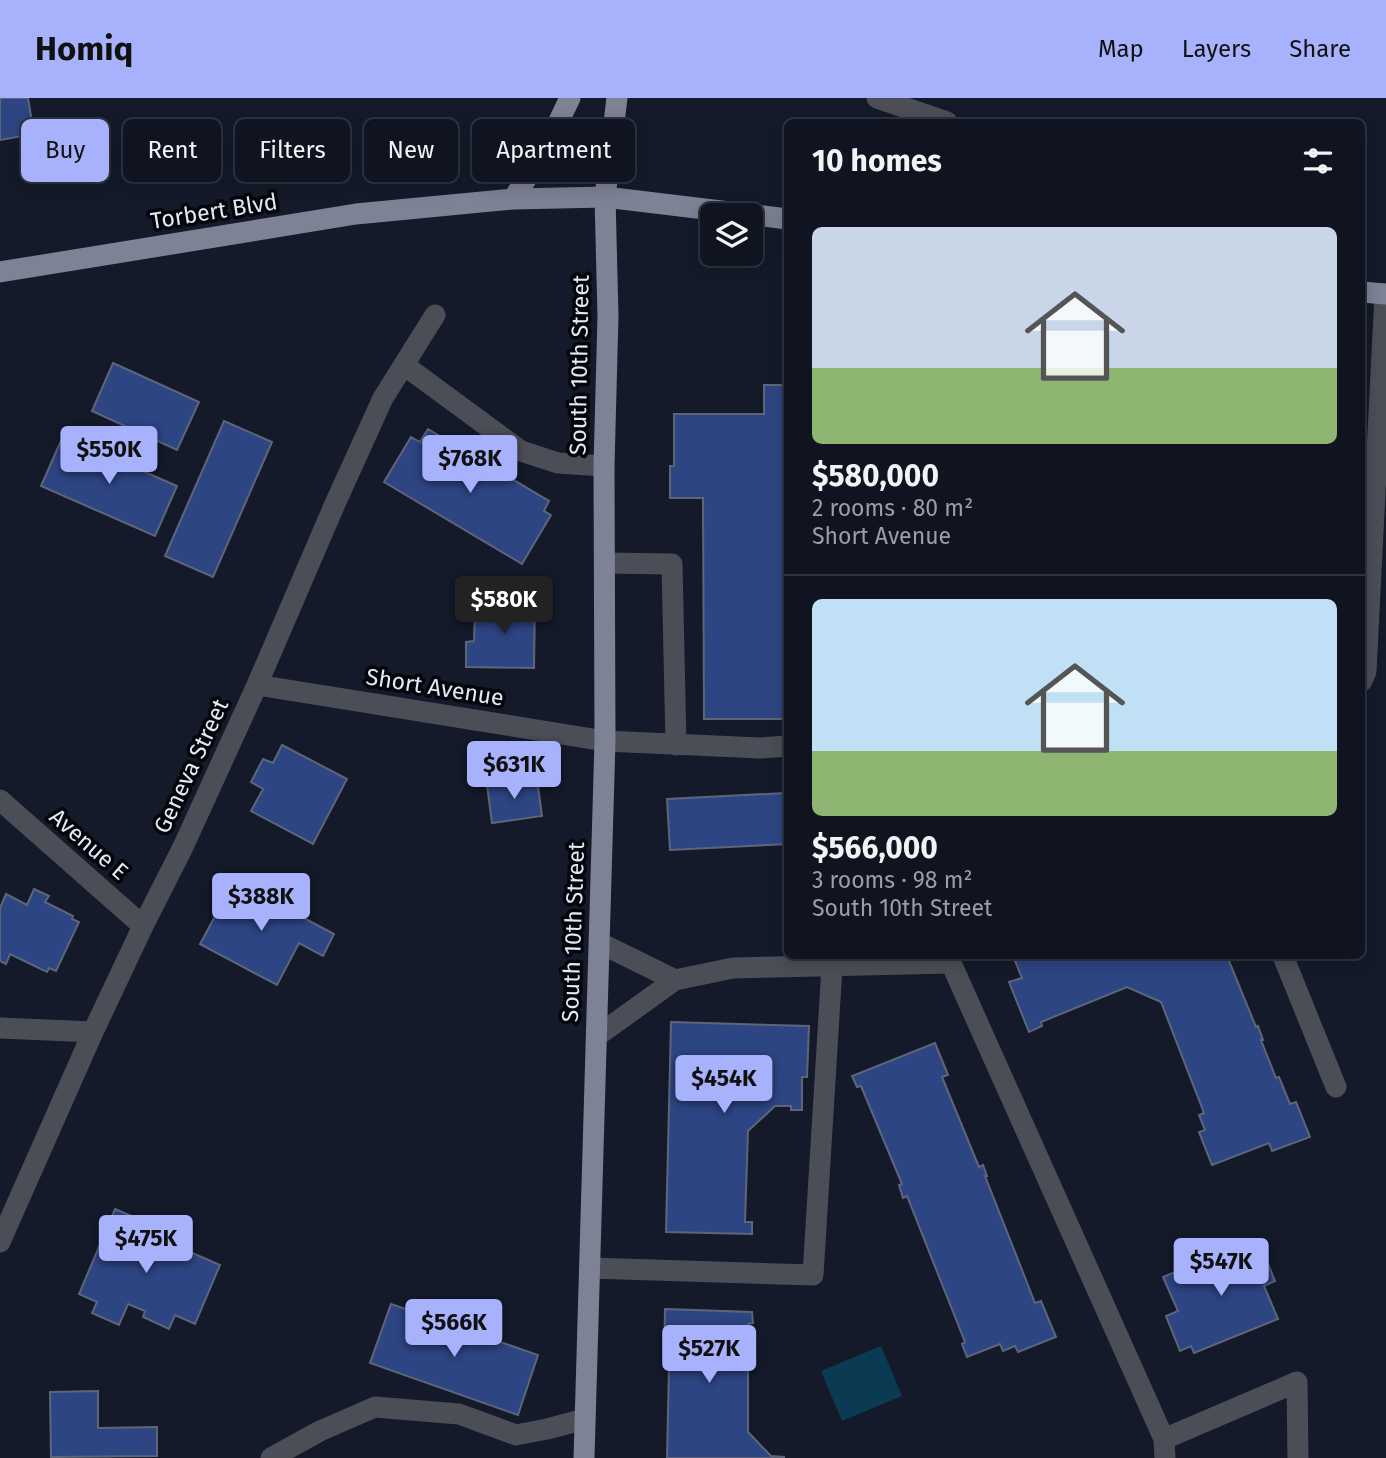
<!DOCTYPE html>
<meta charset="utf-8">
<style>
body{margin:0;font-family:"Fira Sans",sans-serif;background:#1d212d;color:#f1f3f6;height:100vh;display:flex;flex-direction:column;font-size:26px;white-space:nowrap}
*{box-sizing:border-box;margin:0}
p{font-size:23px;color:#9b9ea5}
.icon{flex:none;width:38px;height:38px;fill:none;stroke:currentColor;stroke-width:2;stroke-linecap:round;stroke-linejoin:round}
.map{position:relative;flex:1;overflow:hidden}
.panel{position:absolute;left:784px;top:21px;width:581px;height:840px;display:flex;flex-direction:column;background:#0f1420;border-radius:10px;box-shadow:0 4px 18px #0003,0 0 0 2px #2f333e}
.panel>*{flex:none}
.guide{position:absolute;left:21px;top:21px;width:658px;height:63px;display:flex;gap:14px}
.controls{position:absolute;left:700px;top:105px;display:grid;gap:14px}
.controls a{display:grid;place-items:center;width:63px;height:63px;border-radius:10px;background:#0f1420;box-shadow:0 4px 18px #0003,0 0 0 2px #2f333e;font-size:35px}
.price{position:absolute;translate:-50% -60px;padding:0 16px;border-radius:7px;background:#a7b1fc;color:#111;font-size:23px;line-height:46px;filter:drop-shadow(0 2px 4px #0008)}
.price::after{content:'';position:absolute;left:50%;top:42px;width:21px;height:16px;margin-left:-10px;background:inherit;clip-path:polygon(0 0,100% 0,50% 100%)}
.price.current{background:#222;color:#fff}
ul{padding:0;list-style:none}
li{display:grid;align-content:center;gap:14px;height:371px;padding:0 28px}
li+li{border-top:2px solid #2f333e}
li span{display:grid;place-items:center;height:217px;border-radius:10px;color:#555}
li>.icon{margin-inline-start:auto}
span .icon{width:126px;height:126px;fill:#fffc;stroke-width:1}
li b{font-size:30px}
h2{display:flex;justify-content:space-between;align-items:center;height:84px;padding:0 28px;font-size:30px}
.pill{padding:0 24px;border-radius:10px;background:#0f1420;box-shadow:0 4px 18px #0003,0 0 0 2px #2f333e;font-size:24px;line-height:63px}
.pill.current{background:#a7b1fc;color:#111}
header{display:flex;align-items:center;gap:42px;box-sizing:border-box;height:98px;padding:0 35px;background:#a7b1fc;color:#111}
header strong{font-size:33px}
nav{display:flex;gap:38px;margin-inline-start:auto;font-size:24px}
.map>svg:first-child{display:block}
.water{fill:#0b3a53}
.building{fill:#2e4584;stroke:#5d6679;stroke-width:2}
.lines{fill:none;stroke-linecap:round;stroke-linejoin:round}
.minor{stroke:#4c4e57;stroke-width:21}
.major{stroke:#7d8294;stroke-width:21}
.labels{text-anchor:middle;stroke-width:7;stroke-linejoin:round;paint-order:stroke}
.street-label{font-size:23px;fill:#e4e9f4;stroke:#04060c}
</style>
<header>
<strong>Homiq</strong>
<nav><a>Map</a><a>Layers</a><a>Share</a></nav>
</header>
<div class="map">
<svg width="1386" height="1360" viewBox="0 0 1386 1360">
<rect width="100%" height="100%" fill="#141a2a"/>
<path class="water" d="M881,1248L902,1298L842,1323L821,1273Z"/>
<path class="building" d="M0,0H28L34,36L0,42Z
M113,265L199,304L177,352L92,313Z
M764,287H788V621H704L703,400H670V368H674V316H764Z
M224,323L272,344L213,479L165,458Z
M428,331L549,403L544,413L551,417L522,466L384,384L411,339L420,344Z
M63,338L177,388L155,438L41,388Z
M496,501H535L534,570L466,569V544L474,543L475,510H496Z
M282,647L347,681L313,746L251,713L263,691L251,684L263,661L273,665Z
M537,681L542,718L492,725L487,687Z
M785,695L788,746L670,752L667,701Z
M234,783L334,836L323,858L299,845L277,887L200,846Z
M34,791L49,798L45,804L73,818L72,821L79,824L56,873L49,870L47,874L10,856L6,866L0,863V810L6,796L27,807Z
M1013,858H1227L1256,929L1258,928L1263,942H1261L1276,980L1279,979L1290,1006L1296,1004L1310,1039L1272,1053L1269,1045L1212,1067L1199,1034L1205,1032L1199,1017L1204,1015L1161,904L1127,889L1041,924L1042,928L1029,934L1009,884L1022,880Z
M671,924L809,928L807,979H802V1012H791V1008H775L748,1033L745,1124H752V1136L666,1134Z
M935,945L948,977L942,979L979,1069L983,1067L987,1078H985L1035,1205L1041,1203L1056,1239L1018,1254L1015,1248L1003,1253L1000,1246L967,1259L962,1246L965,1244L907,1098L903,1100L899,1087L902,1086L861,988L857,989L852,978Z
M115,1111L162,1131L158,1140L220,1167L195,1226L175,1217L169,1231L143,1219L145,1213L128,1206L119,1227L92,1215L97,1204L79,1196Z
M1246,1145L1248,1150L1260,1146L1275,1183L1264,1188L1278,1221L1194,1255L1191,1248L1180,1253L1166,1218L1178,1213L1163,1179Z
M391,1206L538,1257L518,1317L370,1265Z
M665,1211L752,1214L753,1225L748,1226V1334L771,1358L784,1359V1360H667L669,1269L664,1268Z
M98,1293V1330L157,1329V1358L51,1359L50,1294Z"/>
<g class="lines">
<path class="minor" d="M877,0L947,24
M404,267L521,353L558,365L604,368
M605,465L672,466L676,647
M1362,583L1366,573L1385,196
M257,587L605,643L760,650L788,648
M0,702L143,828
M600,845L675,882
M1283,858L1336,989
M0,930L93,934
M597,938L675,882L733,870L951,865L1164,1341L1165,1360
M0,1144L93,934L143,828L183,749L257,587L334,408L383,300L435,217
M590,1170L813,1177L832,869
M1164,1341L1297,1284L1298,1360
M271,1360L320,1333L375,1309L459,1316L516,1337L547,1331L585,1321"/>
<path class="major" d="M513,101L545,52L570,0
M0,174L356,116L513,101L605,99L788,121
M1362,194L1386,196
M584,1360L605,643L604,368L608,218L605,99L617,0"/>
</g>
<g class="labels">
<g class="street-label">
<text transform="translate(214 113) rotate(-9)" y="8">Torbert Blvd</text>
<text transform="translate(579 267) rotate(-89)" y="8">South 10th Street</text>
<text transform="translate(435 589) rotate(9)" y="8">Short Avenue</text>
<text transform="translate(191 668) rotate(-65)" y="8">Geneva Street</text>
<text transform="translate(89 746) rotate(41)" y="8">Avenue E</text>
<text transform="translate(573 834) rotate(-88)" y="8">South 10th Street</text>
</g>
</g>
</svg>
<div class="controls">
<a><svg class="icon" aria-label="layers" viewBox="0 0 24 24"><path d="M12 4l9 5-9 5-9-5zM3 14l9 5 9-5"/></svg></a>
</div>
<b class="price" style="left:109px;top:388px">$550K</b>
<b class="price" style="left:470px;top:397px">$768K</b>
<b class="price current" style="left:504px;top:538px">$580K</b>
<b class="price" style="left:514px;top:703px">$631K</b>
<b class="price" style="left:261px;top:835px">$388K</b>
<b class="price" style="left:724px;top:1017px">$454K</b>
<b class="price" style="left:146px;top:1177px">$475K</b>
<b class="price" style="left:1221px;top:1200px">$547K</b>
<b class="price" style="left:454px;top:1261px">$566K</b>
<b class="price" style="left:709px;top:1287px">$527K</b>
<div class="guide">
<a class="pill current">Buy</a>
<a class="pill">Rent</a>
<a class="pill">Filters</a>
<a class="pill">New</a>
<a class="pill">Apartment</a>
</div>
<section class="panel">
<h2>10 homes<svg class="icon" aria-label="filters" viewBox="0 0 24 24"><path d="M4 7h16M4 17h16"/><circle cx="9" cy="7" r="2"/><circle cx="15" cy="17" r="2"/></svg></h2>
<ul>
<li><span style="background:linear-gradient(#c9d6e8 65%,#8fb573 0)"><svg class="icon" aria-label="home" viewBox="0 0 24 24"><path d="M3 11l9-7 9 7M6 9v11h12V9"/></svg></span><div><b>$580,000</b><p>2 rooms · 80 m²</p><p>Short Avenue</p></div></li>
<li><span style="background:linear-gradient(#bfe0f5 70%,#8fb573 0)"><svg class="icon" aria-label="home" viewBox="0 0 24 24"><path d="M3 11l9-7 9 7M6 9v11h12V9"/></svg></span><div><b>$566,000</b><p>3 rooms · 98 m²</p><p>South 10th Street</p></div></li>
</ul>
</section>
</div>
